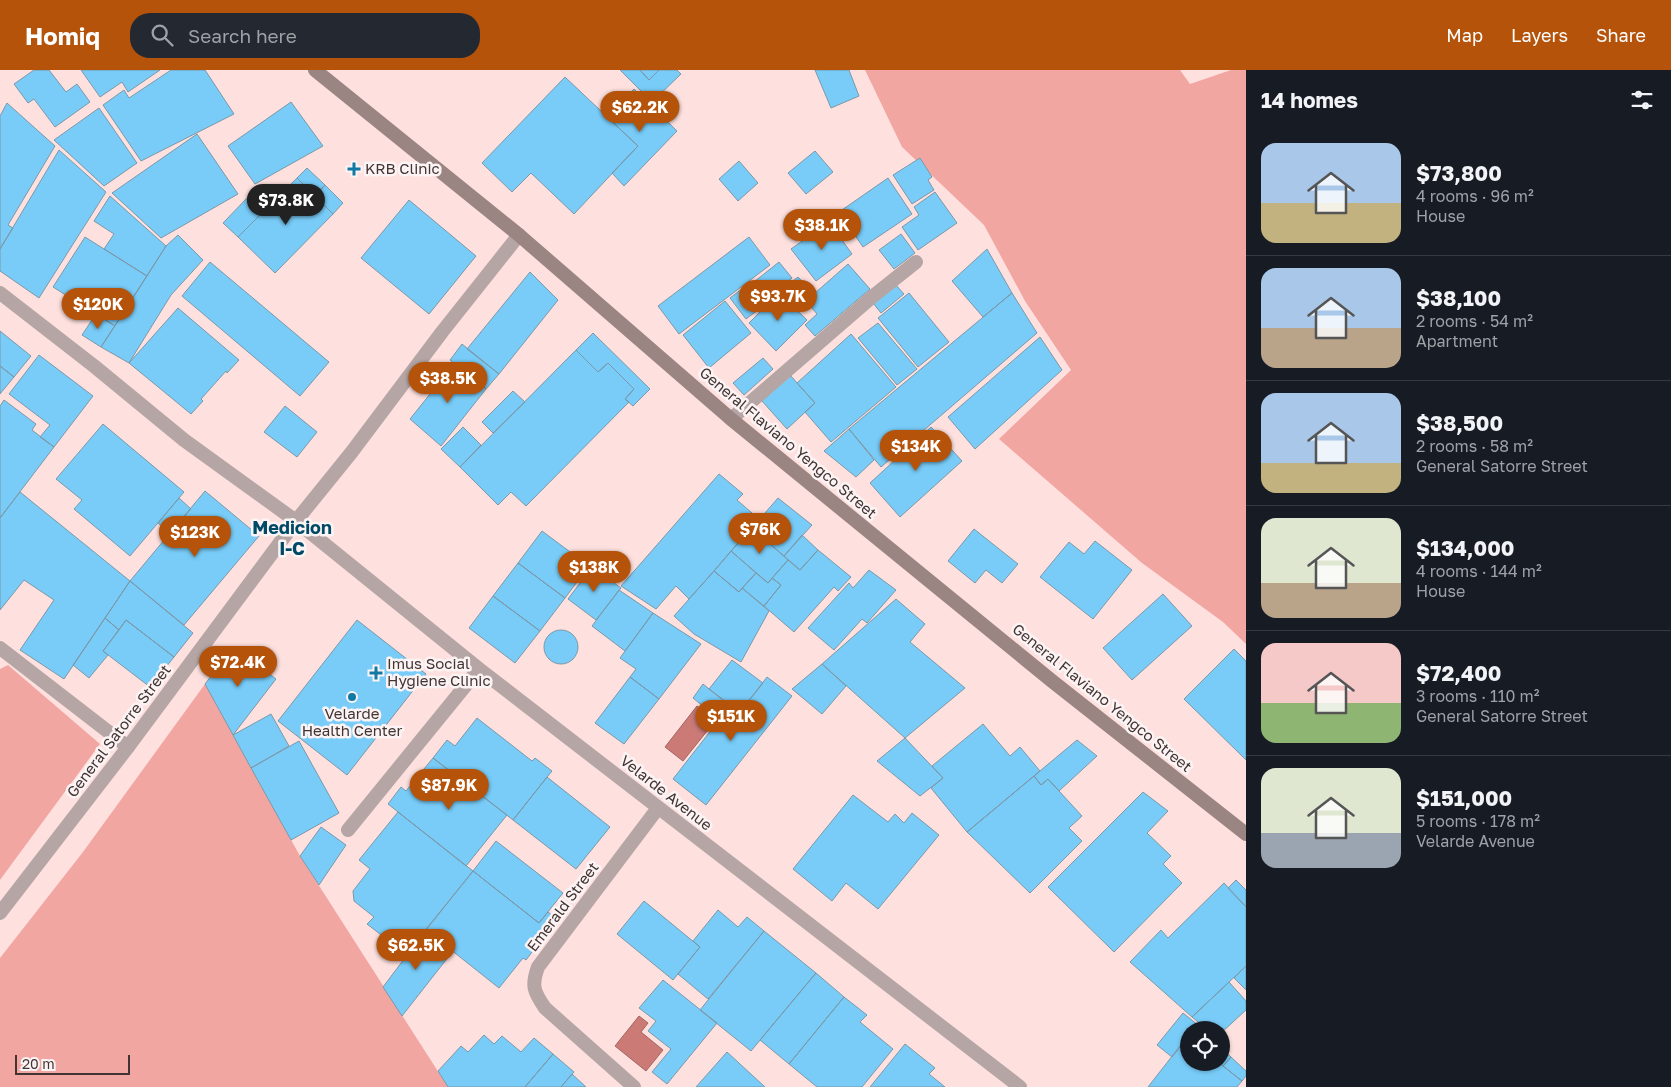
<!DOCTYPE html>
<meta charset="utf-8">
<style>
body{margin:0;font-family:"Golos Text",sans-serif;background:#242831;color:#f1f3f6;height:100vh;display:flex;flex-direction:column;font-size:19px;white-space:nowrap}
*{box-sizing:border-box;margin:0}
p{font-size:16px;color:#9ea1a6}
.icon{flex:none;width:28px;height:28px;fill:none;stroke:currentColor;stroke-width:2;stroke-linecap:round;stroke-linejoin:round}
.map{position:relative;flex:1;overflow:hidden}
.sheet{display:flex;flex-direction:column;background:#171b24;width:425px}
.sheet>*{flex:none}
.controls{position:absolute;left:1180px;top:951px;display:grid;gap:10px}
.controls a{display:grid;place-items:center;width:50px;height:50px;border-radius:50%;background:#171b24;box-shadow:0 1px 4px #0004;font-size:25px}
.scale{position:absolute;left:15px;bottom:12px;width:115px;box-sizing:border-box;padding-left:5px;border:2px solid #423433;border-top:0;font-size:14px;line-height:18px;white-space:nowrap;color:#423433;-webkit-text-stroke:4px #fcf4f4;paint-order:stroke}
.price{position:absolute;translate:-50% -42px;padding:0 11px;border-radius:18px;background:#b45309;color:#fff;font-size:16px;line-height:32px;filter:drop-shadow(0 1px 2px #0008)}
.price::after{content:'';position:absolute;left:50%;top:30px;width:15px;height:11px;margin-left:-8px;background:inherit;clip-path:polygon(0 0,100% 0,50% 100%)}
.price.on{background:#222;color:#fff}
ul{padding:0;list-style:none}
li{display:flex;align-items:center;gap:15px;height:125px;padding:0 15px}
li+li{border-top:1px solid #363941}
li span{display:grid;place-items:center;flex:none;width:140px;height:100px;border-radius:15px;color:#555}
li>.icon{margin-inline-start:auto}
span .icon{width:60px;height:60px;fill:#fffc;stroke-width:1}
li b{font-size:21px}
h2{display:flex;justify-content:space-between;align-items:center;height:60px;padding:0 15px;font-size:21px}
header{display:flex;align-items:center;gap:30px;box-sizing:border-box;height:70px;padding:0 25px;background:#b45309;color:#fff}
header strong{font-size:24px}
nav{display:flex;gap:28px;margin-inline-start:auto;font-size:18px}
.search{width:350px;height:45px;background:#242831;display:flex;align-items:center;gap:12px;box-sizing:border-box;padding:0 18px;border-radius:20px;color:#9ea1a6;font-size:19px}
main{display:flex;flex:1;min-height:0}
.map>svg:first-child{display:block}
.green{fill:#f2a6a2}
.water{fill:#cb7a76;stroke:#a26562}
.building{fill:#79ccf8;stroke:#7b98a8}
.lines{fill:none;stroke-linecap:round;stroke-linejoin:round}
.service{stroke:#b5a6a5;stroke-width:14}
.minor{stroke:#b5a6a5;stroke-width:14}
.tertiary{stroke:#b5a6a5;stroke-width:14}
.secondary{stroke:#9b8583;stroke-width:14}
.poi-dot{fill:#1179a4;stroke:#fcf4f4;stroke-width:2}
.labels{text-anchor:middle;stroke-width:5;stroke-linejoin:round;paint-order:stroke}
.poi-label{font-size:15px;fill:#423433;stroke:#fcf4f4;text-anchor:start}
.street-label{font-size:15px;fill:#423433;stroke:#fcf4f4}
.quarter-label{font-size:18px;font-weight:bold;fill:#004966;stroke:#fcf4f4}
</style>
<header>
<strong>Homiq</strong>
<div class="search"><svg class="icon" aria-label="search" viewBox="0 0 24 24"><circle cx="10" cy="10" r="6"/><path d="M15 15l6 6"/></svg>Search here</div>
<nav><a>Map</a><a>Layers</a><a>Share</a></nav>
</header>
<main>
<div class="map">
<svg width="1246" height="1017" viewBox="0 0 1246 1017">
<rect width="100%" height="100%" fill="#fee1df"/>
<path class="green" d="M865,0H1180L1190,14L1231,0H1246V574L1223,552L1142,493L999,369L1071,300L1025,231L984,155L902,77Z
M8,595L100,674L0,810V599Z
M205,614L300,786L448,1017H0V888L83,782Z"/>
<path class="water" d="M697,636L716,650L683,691L665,677Z
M639,946L648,953L641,962L663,980L646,1001L615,976Z"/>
<path class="building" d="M34,0H49L66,22L77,14L90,32L55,57L34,29L28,33L14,14Z
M81,0H160L128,22L122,12L100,27Z
M171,0H205L234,44L141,91L103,35L124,20L129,28Z
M620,0H640L649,10L659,0H677L681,4L652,32Z
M640,0H659L649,10Z
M815,0H849L859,26L831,38Z
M565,7L638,76L574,144L531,103L512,122L482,93Z
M634,19L677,61L624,116L612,103L638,76L607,47Z
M291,32L323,76L255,114L228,76Z
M7,33L55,76L8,155L13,158L0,179V46Z
M99,38L137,93L104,116L54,70Z
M197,64L238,124L161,168L112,123Z
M59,80L106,122L39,228L0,201V179Z
M815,81L833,102L806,124L788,103Z
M920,88L932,107L928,110L934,120L912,134L893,105Z
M739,91L758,113L738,131L719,109Z
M307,98L325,115L315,126L297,108Z
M297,108L333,144L275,203L238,167Z
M888,108L912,144L863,177L839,142Z
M325,115L343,133L333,144L315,126Z
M935,122L957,153L918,180L902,157L919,145L914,137Z
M110,126L166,176L147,206L104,179L114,164L94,151Z
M248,127L263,142L238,167L223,153Z
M409,130L476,186L429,244L361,188Z
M829,152L852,184L816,211L791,179Z
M901,164L915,183L894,199L879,180Z
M178,165L203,190L171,225L129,293L101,277L166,176Z
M85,167L147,206L115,256L53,217Z
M749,167L770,195L679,264L658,236Z
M987,179L1012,223L983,247L952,211Z
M210,192L329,292L300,326L182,226Z
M779,192L792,208L767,228L754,212Z
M848,194L870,219L815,266L805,255L817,244L806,231Z
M530,202L558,230L499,304L467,279Z
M798,207L812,222L796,236L782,220Z
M751,212L767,233L746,249L730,228Z
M895,214L904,224L881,243L873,233Z
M779,223L807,250L776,281L749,253Z
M909,223L949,272L918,297L878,248Z
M1012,223L1037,263L881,397L849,359Z
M725,231L751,263L709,298L683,265Z
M178,238L239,290L227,303L226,301L201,329L203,331L191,344L129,293Z
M96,244L115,256L101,277L82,265Z
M878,253L917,299L897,315L858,268Z
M0,261L31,286L14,307L0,296Z
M593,263L650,319L633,336L625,329L634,319L608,293L598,302L576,280Z
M851,264L896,317L831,372L805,342L815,333L797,313Z
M1040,267L1062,300L975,379L948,347Z
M462,274L499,304L486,319L450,290Z
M576,280L598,302L608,293L634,319L625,329L629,332L526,436L511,422L498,435L460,397Z
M39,285L93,326L54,377L40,367L50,355L9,324Z
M763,288L773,299L744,325L733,313Z
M455,293L486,319L441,376L410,349Z
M0,296L14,307L0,324Z
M790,305L815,333L787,359L762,331Z
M513,321L525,332L493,363L482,352Z
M4,330L36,354L32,360L54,377L0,448V336Z
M285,336L317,362L297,387L264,362Z
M103,354L184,422L130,486L74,439L82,430L56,409Z
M463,357L481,375L460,397L441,379Z
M931,357L962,391L900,447L870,413Z
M849,359L874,390L856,407L824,381Z
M719,404L743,424L737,430L759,449L714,501L689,529L676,516L656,539L621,516Z
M205,421L259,466L184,555L130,511Z
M20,422L130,511L64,609L20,580L54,530L24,510L0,540V448Z
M179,428L191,439L170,463L158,453Z
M778,428L812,455L784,486L752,458Z
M752,458L788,490L768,513L731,481Z
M974,459L1018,494L1002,513L986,500L975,513L948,491Z
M542,461L589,496L565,528L518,493Z
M802,465L818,480L800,500L784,486Z
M1095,471L1132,500L1093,549L1040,507L1069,472L1084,484Z
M818,480L851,507L838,521L834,517L794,562L764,536L781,515L772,508L788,490L800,500Z
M731,481L756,503L739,522L714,501Z
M518,493L565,528L540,561L493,526Z
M592,497L621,518L596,550L568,529Z
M869,500L896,520L867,553L862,549L834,580L808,558L849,513L853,518Z
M714,501L739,522L742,518L769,541L741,592L694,564L674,546Z
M756,503L768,513L772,508L781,515L764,536L742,518Z
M130,511L193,563L174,587L126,550L119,560L105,548Z
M619,520L653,543L625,581L592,556Z
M1163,524L1192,556L1132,610L1103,578Z
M493,526L540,561L515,593L469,558Z
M896,529L925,554L910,572L965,618L905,668L822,594Z
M653,543L701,574L659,629L630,607L636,599L620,588Z
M105,548L119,560L103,581L108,585L89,608L73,595Z
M126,550L174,587L150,617L103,581Z
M357,550L426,604L347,705L278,651Z
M544 577a17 17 0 1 1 34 0a17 17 0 1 1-34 0Z
M234,577L276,609L233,665L205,614Z
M1234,579L1246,591V690L1184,629Z
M732,590L763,613L740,642L709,619Z
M822,594L846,616L822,644L792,619Z
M630,607L659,629L624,674L595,653Z
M767,607L792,626L706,735L673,709L730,636L740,642Z
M703,614L730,636L720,650L693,628Z
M271,644L289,676L251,698L233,665Z
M477,648L532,691L535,688L552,701L513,750L433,688L447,670L455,676Z
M983,654L1010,686L1020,677L1040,701L967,762L931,718L943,708L932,696Z
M905,668L943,708L920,726L877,691Z
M1077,670L1097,686L1059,721L1048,709L1041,715L1034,706Z
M299,671L339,743L291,770L251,698Z
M433,688L507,745L466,796L388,734L401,717L406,721Z
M1034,706L1041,715L1048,709L1082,746L1069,758L1082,771L1030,823L967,762Z
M547,707L610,757L576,799L513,750Z
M1143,722L1168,741L1147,763L1171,786L1163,794L1182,813L1114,882L1048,817Z
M853,725L888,752L895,744L904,753L912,743L939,765L878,839L846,813L832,831L793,799Z
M398,742L473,801L406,884L367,854L374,847L354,831L353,821L370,799L359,790Z
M321,757L346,775L319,815L300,786Z
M496,771L563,823L539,853L473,801Z
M473,801L539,853L548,842L557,849L526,890L523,888L499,918L426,860Z
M1236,810L1246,820V837L1228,818Z
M1224,813L1246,837V896L1192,947L1130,892L1161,860L1168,868Z
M644,831L700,877L673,910L617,864Z
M718,840L738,857L747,847L764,861L708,929L678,904L700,877L693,871Z
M426,860L453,881L402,946L383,917Z
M764,861L816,903L751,981L700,940Z
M1246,896V920L1234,908Z
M816,903L844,927L789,994L760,970Z
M663,910L717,953L667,1014L652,1002L671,979L648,961L656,951L639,938Z
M1229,912L1246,931V940L1221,963V960H1208L1192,947Z
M844,927L867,945L860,952L893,979L862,1017H817L789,994Z
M1183,943L1198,955L1194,960H1189V966L1172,987L1157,975Z
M1198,955L1204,960H1194Z
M484,965L494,974L502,966L521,982L534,968L553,984L525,1017H448L438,1001L461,976L468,982Z
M1187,967L1189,992H1218L1242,1011L1237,1017H1148Z
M905,974L935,998L929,1004L945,1017H870Z
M1221,977L1231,987L1223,996L1218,992H1221Z
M727,982L765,1017H696Z
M553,984L574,1002L561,1017H525Z
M1231,987L1246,1001V1006L1242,1011L1223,996Z
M572,1004L586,1017H561Z"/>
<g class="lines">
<path class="service" d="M731,349L872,227L916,192"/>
<path class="minor" d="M0,223L94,296L184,370L296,451L479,599L1020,1017
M0,578L128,677
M348,760L479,599
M634,1017L545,938C534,922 531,916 538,897L658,738"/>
<path class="tertiary" d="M0,843L128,677L296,451L351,383L442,262L519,165"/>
<path class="secondary" d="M315,0L519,165L731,349L1052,611L1246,764"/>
</g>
<g class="poi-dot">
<path d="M351.5 91.5h5v5h5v5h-5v5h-5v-5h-5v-5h5z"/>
<path d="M373.5 595.5h5v5h5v5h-5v5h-5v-5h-5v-5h5z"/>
<circle cx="352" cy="627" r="5"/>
</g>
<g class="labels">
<g class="poi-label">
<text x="365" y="104">KRB Clinic</text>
<text x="387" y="599">Imus Social<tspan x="387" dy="17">Hygiene Clinic</tspan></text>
<text x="352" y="649" text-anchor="middle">Velarde<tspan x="352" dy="17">Health Center</tspan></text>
</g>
<g class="street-label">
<text transform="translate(788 373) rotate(40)" y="5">General Flaviano Yengco Street</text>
<text transform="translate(1102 628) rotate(39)" y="5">General Flaviano Yengco Street</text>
<text transform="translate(119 661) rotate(-53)" y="5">General Satorre Street</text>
<text transform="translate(666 723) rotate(38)" y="5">Velarde Avenue</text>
<text transform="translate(563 837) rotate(-53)" y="5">Emerald Street</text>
</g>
<g class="quarter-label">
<text x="292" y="464">Medicion<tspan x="292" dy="21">I-C</tspan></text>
</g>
</g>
</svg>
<div class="controls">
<a><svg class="icon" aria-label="locate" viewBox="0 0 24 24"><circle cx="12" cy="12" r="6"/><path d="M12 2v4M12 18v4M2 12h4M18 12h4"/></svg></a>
</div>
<div class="scale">20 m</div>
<b class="price" style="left:640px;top:63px">$62.2K</b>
<b class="price on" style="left:286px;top:156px">$73.8K</b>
<b class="price" style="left:822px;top:181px">$38.1K</b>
<b class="price" style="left:778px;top:252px">$93.7K</b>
<b class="price" style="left:98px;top:260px">$120K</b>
<b class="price" style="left:448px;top:334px">$38.5K</b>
<b class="price" style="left:916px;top:402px">$134K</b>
<b class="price" style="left:760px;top:485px">$76K</b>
<b class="price" style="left:195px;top:488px">$123K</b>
<b class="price" style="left:594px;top:523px">$138K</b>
<b class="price" style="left:238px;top:618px">$72.4K</b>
<b class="price" style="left:731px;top:672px">$151K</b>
<b class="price" style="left:449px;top:741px">$87.9K</b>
<b class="price" style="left:416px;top:901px">$62.5K</b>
</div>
<section class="sheet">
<h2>14 homes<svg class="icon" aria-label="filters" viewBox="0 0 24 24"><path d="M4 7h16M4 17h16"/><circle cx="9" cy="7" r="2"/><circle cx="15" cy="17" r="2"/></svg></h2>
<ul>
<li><span style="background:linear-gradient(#a9c7e8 60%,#c2b280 0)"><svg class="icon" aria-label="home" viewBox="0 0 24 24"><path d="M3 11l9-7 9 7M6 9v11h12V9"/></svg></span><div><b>$73,800</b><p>4 rooms · 96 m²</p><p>House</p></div></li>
<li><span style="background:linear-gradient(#a9c7e8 60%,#b9a48a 0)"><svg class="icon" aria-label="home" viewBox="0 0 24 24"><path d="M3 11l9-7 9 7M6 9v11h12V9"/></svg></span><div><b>$38,100</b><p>2 rooms · 54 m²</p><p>Apartment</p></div></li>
<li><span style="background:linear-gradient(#a9c7e8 70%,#c2b280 0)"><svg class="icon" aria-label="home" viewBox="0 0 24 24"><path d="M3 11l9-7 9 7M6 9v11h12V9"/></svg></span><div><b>$38,500</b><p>2 rooms · 58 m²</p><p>General Satorre Street</p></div></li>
<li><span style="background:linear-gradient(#dfe7d0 65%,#b9a48a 0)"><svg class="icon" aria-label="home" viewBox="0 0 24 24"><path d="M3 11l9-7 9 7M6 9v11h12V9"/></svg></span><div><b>$134,000</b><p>4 rooms · 144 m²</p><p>House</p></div></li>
<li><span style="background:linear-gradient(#f6c9c9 60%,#8fb573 0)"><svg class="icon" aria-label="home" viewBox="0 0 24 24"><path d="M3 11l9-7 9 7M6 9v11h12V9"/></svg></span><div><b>$72,400</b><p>3 rooms · 110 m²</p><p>General Satorre Street</p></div></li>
<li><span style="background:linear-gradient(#dfe7d0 65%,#9aa5b1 0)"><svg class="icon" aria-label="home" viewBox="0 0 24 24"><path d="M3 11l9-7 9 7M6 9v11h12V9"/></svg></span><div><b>$151,000</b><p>5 rooms · 178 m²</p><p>Velarde Avenue</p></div></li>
</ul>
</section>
</main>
